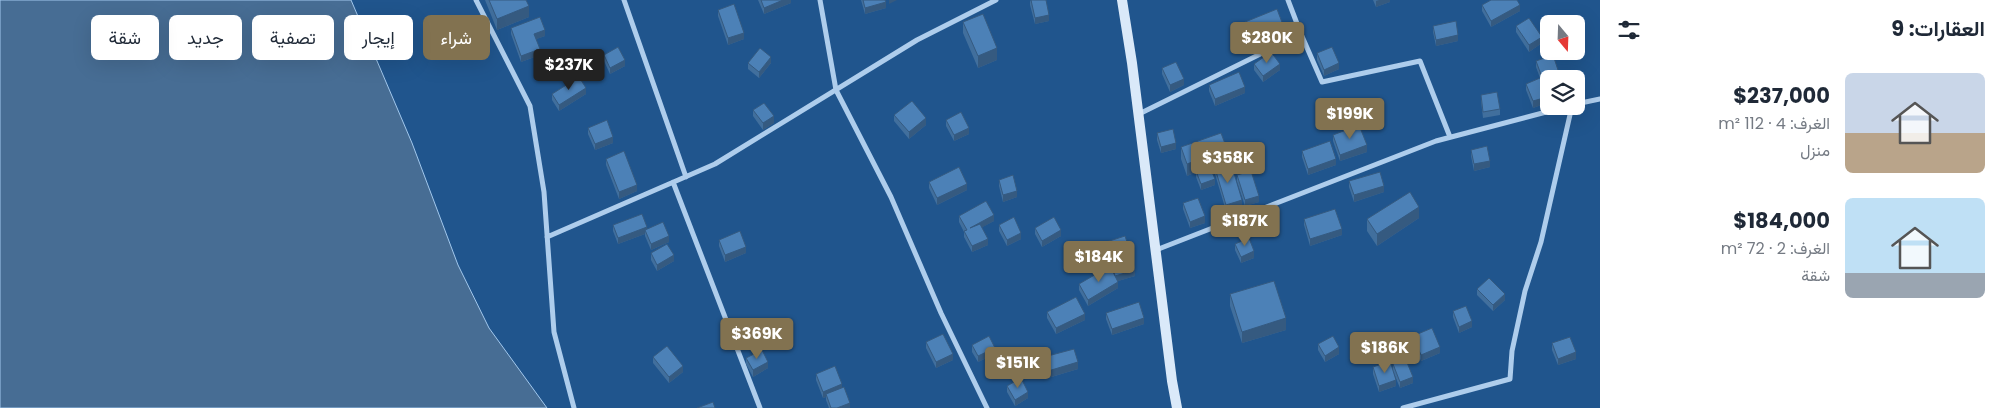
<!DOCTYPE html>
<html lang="ar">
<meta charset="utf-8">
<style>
body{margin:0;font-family:Poppins,Vazirmatn,sans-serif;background:#f2f2f3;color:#1f2937;direction:rtl;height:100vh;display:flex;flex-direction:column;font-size:19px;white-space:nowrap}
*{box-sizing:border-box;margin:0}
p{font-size:16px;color:#747a83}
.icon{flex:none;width:28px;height:28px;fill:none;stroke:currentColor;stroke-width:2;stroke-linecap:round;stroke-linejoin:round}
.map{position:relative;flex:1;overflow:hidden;direction:ltr}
.panel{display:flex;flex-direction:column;background:#fff;width:400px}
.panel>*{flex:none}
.hud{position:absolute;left:15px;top:15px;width:475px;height:45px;direction:rtl;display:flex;gap:10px}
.needle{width:32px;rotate:161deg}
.buttons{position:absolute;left:1540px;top:15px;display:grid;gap:10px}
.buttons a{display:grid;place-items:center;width:45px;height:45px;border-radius:8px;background:#fff;box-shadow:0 5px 20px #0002;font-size:25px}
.price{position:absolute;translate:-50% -42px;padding:0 11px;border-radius:5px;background:#827250;color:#fff;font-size:16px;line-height:32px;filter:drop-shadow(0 1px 2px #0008)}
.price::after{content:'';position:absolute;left:50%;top:30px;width:15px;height:11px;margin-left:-8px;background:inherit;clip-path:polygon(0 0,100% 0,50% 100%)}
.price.selected{background:#222;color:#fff}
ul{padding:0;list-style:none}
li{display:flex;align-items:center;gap:15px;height:125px;padding:0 15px}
li span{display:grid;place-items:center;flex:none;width:140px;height:100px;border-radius:8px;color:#555}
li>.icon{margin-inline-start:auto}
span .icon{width:60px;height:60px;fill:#fffc;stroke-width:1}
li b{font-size:21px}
h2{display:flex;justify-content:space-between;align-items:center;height:60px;padding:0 15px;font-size:21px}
.chip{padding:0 18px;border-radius:8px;background:#fff;box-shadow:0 5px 20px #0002;font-size:18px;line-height:45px}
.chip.selected{background:#827250;color:#fff}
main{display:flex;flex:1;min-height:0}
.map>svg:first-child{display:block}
.water{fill:#476d94;stroke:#a2c8ed}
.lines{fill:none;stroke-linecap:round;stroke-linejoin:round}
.street{stroke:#aecdec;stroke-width:5}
.secondary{stroke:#dae9f9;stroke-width:10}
.wall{fill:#416f9d}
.shaded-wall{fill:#355a80}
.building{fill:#4c81b7;stroke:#355a80}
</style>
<main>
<section class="panel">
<h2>العقارات: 9<svg class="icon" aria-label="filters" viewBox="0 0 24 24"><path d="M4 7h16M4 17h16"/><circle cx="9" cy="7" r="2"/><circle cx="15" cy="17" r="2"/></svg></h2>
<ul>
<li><span style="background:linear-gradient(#c9d6e8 60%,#b9a48a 0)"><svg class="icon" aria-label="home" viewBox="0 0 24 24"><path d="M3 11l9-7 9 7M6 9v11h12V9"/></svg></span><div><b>$237,000</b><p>الغرف: 4 · 112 m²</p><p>منزل</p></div></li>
<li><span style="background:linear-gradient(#bfe0f5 75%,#9aa5b1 0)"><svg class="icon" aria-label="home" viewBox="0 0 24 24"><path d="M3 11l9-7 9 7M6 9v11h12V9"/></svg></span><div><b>$184,000</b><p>الغرف: 2 · 72 m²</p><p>شقة</p></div></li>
</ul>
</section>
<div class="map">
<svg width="1600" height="408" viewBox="0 0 1600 408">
<rect width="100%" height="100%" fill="#20558d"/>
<path class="water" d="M0,0H351L412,143L458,265L489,328L547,408H0Z"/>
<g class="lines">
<path class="street" d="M476,0L530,106L544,192L554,332L574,408
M624,0L686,177
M820,0L836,90L891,197L941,313L987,408
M1301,34L1322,82L1420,61L1450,137
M1576,104L1600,99
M1139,114L1301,34L1288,0
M673,182L760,408
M547,237L715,164L917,40L996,0
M1156,250L1436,141L1569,106
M1403,408L1510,379L1512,351L1525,291L1541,242L1572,106"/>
<path class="secondary" d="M1122,0L1132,63L1172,381L1177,408"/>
</g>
<path class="wall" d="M485,0H526L529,17L497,30Z
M758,0H791V3L764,14Z
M861,0H885L886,8L865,14Z
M1030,0L1049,21L1035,24L1030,5Z
M1373,0H1390V2L1376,7Z
M1482,5L1520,11L1491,27L1482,11Z
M718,10L744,39L728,45L718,16Z
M963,22L997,60L978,68L963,33Z
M1245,22L1283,32L1251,44L1245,28Z
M1433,26L1458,41L1436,46L1433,32Z
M1516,26L1542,43L1529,52L1516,32Z
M511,28L545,36L536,39L540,55L521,62L511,34Z
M1317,53L1339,69L1324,76L1317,60Z
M604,55L625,66L610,74L604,61Z
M1536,61L1549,79V102L1547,97V103L1533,108L1526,90V84L1540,78L1536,67Z
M748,63H771L759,78L748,69Z
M1254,64L1280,70L1263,82L1254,70Z
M1162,68L1184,85L1170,92L1162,74Z
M1209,85L1245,93L1215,106L1209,91Z
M552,94H586L559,111L552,100Z
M1481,95L1500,109V115L1483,118L1481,101Z
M753,110L774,123L763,130L753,116Z
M894,115L926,125L909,139L894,121Z
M946,120L969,134L954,141L946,126Z
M588,128L613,143L595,150L588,134Z
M1157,133L1176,149L1161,153L1157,140Z
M1333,135L1367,152L1340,161L1333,141Z
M1181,147L1227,160L1210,167L1215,185L1201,190L1196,177V172L1187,176L1181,159Z
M1471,150L1490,167L1474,171L1471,156Z
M1302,151L1336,165L1308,175L1302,157Z
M606,159L637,191L619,199L606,165Z
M1215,168L1242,206L1226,211L1215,174Z
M1237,175L1259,202L1245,206L1237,182Z
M999,180L1017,197L1003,202L999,186Z
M1349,181L1384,192L1354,202L1349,187Z
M929,182L967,190L937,205L929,188Z
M1183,203L1205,223L1190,228L1183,209Z
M959,216L994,221L982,227L988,245L972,252L964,237V232L959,222Z
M1419,218L1377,246L1367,231V219Z
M1304,219L1342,235L1310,246L1304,225Z
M613,225L647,230L669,242L651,250L645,236V234L618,244L613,231Z
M999,225L1021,239L1007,246L999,231Z
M1035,228L1061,236L1042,247L1035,234Z
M719,240L746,253L725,262L719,246Z
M1103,243L1129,254L1107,261L1103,249Z
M1235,244L1254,258L1241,263L1235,250Z
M651,253L674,261L657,271L651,260Z
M1111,260L1135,276L1118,281V288L1088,306L1079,290V284L1113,272L1111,266Z
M1477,289L1505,300L1493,311L1477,295Z
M1230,294L1286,330L1242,343L1230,306Z
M1453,311L1472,327L1459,333L1453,317Z
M1047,312L1085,320L1056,334L1047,318Z
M1106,313L1144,324L1112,335L1106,319Z
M1413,336L1440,353L1421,361L1413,342Z
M926,342L953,360L936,368L926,348Z
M1552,343L1576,359L1558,365L1552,350Z
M1318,344L1339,354L1325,362L1318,350Z
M972,345L995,354L978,362L972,352Z
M653,357L683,372L669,383L653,363Z
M1044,357L1078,369L1048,378L1044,364Z
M746,358L768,368L753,377L746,364Z
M1393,364L1413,383L1400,388L1393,371Z
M1373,367L1396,386L1379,392L1373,374Z
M816,374L842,388L850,408H829L826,400V397L823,398L816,380Z
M1007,386L1028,398L1015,406L1007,392Z"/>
<path class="shaded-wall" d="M783,0H791V3L764,14V8Z
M889,0H897L889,4Z
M1379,0H1390V2L1376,7V1Z
M886,2V8L865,14V8Z
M1520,5V11L1491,27V21Z
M529,6V17L497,30V19Z
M1049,15V21L1035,24V18Z
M1283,25V32L1251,44V38Z
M545,30V36L534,40V34Z
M744,33V39L728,45V38Z
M1458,35V41L1436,46V40Z
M1542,37V43L1529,52V45Z
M997,48V60L978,68V56Z
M540,49V55L521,62V56Z
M771,57V63L759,78V72Z
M625,60V66L610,74V68Z
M1339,63V69L1324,76V70Z
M1280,64V70L1263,82V76Z
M1184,79V85L1170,92V85Z
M1245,87V93L1215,106V99Z
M586,88V94L559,111V105Z
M1547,97V103L1533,108V101Z
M774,116V123L763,130V123Z
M926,118V125L909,139V132Z
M969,128V134L954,141V135Z
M613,137V143L595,150V144Z
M1176,143V149L1161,153V147Z
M1367,145V152L1340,161V155Z
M1227,149V160L1187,176V164Z
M1336,159V165L1308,175V169Z
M1490,161V167L1474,171V164Z
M1215,179V185L1201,190V184Z
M967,184V190L937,205V198Z
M637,185V191L619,199V192Z
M1384,186V192L1354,202V195Z
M1017,191V197L1003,202V195Z
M1259,196V202L1245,206V200Z
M1242,200V206L1226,211V205Z
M1419,207V218L1377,246V234Z
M994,215V221L970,234V228Z
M1205,216V223L1190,228V222Z
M647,227V233L645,230V234L618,244V238Z
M1342,229V235L1310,246V239Z
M1061,230V236L1042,247V241Z
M1021,233V239L1007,246V240Z
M669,236V242L651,250V244Z
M988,239V245L972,252V246Z
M746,247V253L725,262V255Z
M1129,248V254L1107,261V254Z
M1254,251V258L1241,263V257Z
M674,255V261L657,271V265Z
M1135,270V276L1115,282V276Z
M1118,282V288L1088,306V300Z
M1505,294V300L1493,311V305Z
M1085,314V320L1056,334V328Z
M1144,318V324L1112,335V329Z
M1286,318V330L1242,343V332Z
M1472,321V327L1459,333V327Z
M1339,347V354L1325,362V356Z
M1440,347V353L1421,361V355Z
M995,348V354L978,362V356Z
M1576,352V359L1558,365V359Z
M953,354V360L936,368V362Z
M768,362V368L753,377V370Z
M1078,362V369L1048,378V371Z
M683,366V372L669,383V377Z
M1413,377V383L1400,388V382Z
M1396,380V386L1379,392V386Z
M842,384V390L826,394V397L823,398V392Z
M1028,392V398L1015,406V400Z
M850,403V408H837Z"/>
<path class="building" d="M489,0H526L529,6L497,19Z
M761,0H783L764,8Z
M863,0H885L886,2L865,8Z
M1031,0H1046L1049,15L1035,18Z
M1491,0H1517L1520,5L1491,21L1482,5Z
M734,4L744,33L728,38L718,10Z
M1277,9L1283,25L1251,38L1245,22Z
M983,14L997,48L978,56L963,22Z
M540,17L545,30L534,34L540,49L521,56L511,28Z
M1529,18L1542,37L1529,45L1516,26Z
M1456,21L1458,35L1436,40L1433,26Z
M618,47L625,60L610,68L604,55Z
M1332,47L1339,63L1324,70L1317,53Z
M760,48L771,57L759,72L748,63Z
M1271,52L1280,64L1263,76L1254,64Z
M1553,55L1561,79H1549V96L1536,61Z
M1176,62L1184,79L1170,85L1162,68Z
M1239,72L1245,87L1215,99L1209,85Z
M579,77L586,88L559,105L552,94Z
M1540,78L1547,97L1533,101L1526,84Z
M1497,92L1500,109L1483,112L1481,95Z
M912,101L926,118L909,132L894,115Z
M764,103L774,116L763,123L753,110Z
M961,112L969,128L954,135L946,120Z
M607,120L613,137L595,144L588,128Z
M1359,125L1367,145L1340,155L1333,135Z
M1173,129L1176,143L1161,147L1157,133Z
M1221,133L1227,149L1187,164L1181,147Z
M1330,141L1336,159L1308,169L1302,151Z
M1487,146L1490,161L1474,164L1471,150Z
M624,151L637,185L619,192L606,159Z
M1231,163L1242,200L1226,205L1215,168Z
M1209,165L1215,179L1201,184L1196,171Z
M959,167L967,184L937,198L929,182Z
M1251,171L1259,196L1245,200L1237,175Z
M1380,172L1384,186L1354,195L1349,181Z
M1013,175L1017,191L1003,195L999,180Z
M1410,192L1419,207L1377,234L1367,219Z
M1198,198L1205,216L1190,222L1183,203Z
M986,201L994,215L970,228L980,224L988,239L972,246L964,231L967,230L959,216Z
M1335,209L1342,229L1310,239L1304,219Z
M642,214L647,227L618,238L613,225Z
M1014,217L1021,233L1007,240L999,225Z
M1054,217L1061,230L1042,241L1035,228Z
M663,222L669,236L651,244L645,230Z
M740,231L746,247L725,255L719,240Z
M1125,236L1129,248L1107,254L1103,243Z
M1249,238L1254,251L1241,257L1235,244Z
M667,244L674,255L657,265L651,253Z
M1131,255L1135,270L1115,276L1111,260Z
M1110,266L1118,282L1088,300L1079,284Z
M1489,278L1505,294L1493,305L1477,289Z
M1274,281L1286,318L1242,332L1230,294Z
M1076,297L1085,314L1056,328L1047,312Z
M1139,302L1144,318L1112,329L1106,313Z
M1466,306L1472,321L1459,327L1453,311Z
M1432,328L1440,347L1421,355L1413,336Z
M943,334L953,354L936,362L926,342Z
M989,336L995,348L978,356L972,345Z
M1333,336L1339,347L1325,356L1318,344Z
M1570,337L1576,352L1558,359L1552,343Z
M667,346L683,366L669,377L653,357Z
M1074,349L1078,362L1048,371L1044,357Z
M762,350L768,362L753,370L746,358Z
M1406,360L1413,377L1400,382L1393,364Z
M1390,361L1396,380L1379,386L1373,367Z
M835,366L842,384L823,392L816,374Z
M1021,378L1028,392L1015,400L1007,386Z
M844,387L850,403L837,408H831L826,394Z
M713,402L715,408H697Z"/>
</svg>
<div class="buttons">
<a><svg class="needle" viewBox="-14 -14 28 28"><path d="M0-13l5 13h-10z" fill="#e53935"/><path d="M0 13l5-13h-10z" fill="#747a83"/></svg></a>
<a><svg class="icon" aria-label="layers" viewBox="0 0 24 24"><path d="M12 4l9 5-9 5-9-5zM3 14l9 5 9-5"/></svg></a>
</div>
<b class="price" style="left:1267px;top:64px">$280K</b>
<b class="price selected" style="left:569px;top:91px">$237K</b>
<b class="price" style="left:1350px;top:140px">$199K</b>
<b class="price" style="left:1228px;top:184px">$358K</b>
<b class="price" style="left:1245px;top:247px">$187K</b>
<b class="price" style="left:1099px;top:283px">$184K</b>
<b class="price" style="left:757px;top:360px">$369K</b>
<b class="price" style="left:1385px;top:374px">$186K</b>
<b class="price" style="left:1018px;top:389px">$151K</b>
<div class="hud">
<a class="chip selected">شراء</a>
<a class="chip">إيجار</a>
<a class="chip">تصفية</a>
<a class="chip">جديد</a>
<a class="chip">شقة</a>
</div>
</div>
</main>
